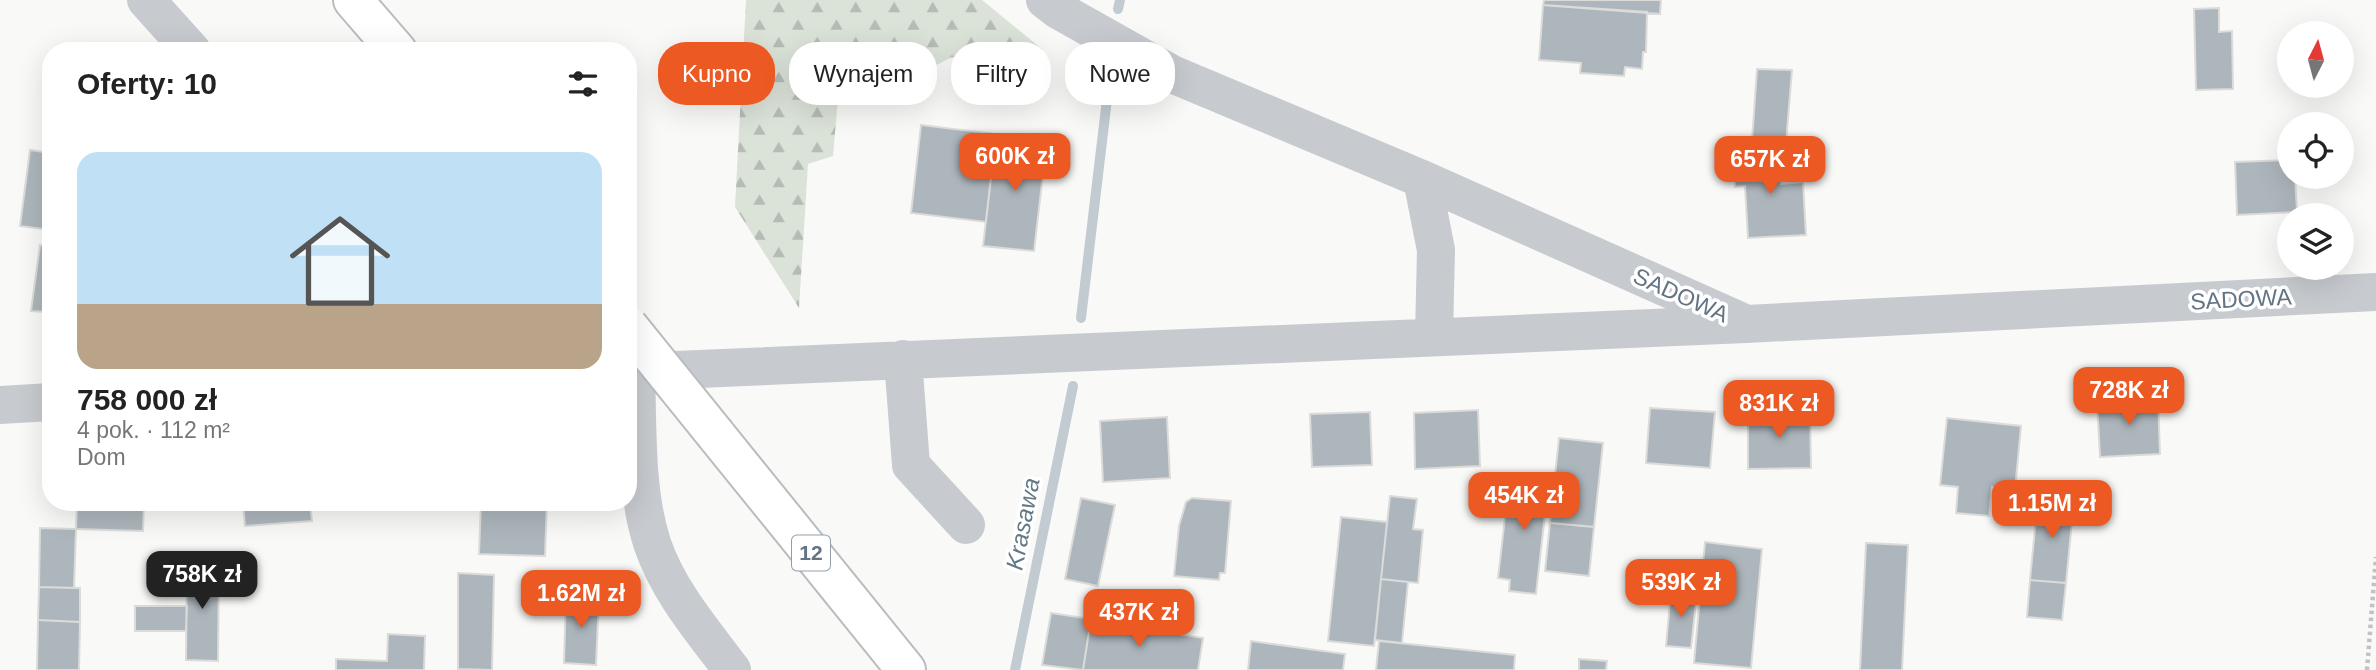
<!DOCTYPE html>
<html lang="pl">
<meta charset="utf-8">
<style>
body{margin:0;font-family:Helvetica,sans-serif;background:#f6f6f6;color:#222;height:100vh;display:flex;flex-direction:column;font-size:26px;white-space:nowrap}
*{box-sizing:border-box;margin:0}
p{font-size:23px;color:#767676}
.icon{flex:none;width:38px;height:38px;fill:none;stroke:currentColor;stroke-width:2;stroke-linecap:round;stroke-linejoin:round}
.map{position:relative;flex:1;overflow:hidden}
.sheet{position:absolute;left:42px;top:42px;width:595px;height:469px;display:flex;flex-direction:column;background:#fff;border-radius:28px;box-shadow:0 7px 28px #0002}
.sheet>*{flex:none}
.guide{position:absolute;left:658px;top:42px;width:665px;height:63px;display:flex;gap:14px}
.needle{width:46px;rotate:6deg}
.buttons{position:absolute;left:2277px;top:21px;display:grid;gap:14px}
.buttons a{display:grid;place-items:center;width:77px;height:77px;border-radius:50%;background:#fff;box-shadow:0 7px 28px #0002;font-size:35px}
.price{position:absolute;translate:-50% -60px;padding:0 16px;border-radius:14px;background:#ed5923;color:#fff;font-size:23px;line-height:46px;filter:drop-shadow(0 2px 4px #0008)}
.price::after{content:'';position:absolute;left:50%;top:42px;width:21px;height:16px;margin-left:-10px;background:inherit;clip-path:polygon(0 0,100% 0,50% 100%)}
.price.selected{background:#222;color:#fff}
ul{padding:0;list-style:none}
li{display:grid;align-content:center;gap:14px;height:371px;padding:0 35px}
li+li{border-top:2px solid #e0e0e0}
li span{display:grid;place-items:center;height:217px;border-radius:21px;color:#555}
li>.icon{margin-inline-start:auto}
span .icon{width:126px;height:126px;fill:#fffc;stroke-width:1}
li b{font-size:30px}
h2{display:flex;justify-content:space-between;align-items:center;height:84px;padding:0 35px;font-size:30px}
.chip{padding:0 24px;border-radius:28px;background:#fff;box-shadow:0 7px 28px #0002;font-size:24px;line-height:63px}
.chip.selected{background:#ed5923;color:#fff}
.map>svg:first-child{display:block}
.forest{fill:url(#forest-firs)}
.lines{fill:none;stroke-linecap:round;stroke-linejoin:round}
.stream{stroke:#c2cbd1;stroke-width:10}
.building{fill:#adb6bc;stroke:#dbdbd9;stroke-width:2}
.highway-casing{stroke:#b9bdc0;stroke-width:42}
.path{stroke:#c0c3c5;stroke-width:4.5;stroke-dasharray:3.5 3.5;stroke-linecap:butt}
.minor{stroke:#c7cbcf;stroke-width:38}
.highway{stroke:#fff;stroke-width:38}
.highway-bridge-casing{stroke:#b9bdc0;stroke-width:42;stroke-linecap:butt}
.highway-bridge{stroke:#fff;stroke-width:38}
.labels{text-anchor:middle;stroke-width:7;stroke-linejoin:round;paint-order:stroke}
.shield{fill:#fff;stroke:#929ea9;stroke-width:2}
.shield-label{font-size:21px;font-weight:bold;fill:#637484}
.street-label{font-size:23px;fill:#637484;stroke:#fff}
.water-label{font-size:24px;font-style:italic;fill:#637a84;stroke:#fff}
</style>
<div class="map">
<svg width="2376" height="670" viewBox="0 0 2376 670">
<defs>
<pattern id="forest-firs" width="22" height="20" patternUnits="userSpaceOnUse" patternTransform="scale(1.75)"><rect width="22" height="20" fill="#dbe2d8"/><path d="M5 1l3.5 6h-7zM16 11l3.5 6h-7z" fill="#b5bcb5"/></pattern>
</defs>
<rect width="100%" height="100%" fill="#f9f9f7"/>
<path class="forest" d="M746,0H982L1042,49L1025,77L952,57L915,76L840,75L833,156L808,164L799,308L735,207Z"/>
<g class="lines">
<path class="stream" d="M1118,9L1120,0
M1081,318L1110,74
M1015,670L1073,386"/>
</g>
<path class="building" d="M1544,0H1661L1660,14L1543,5Z
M1543,5L1647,12L1646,52H1643L1642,69L1625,67L1624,76L1580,73L1581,63L1539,60Z
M2219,8V32L2232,31L2233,89L2196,90L2194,9Z
M1757,69L1792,70L1786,143L1752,141Z
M921,125L996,134L986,222L911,213Z
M996,134L1047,140L1034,251L983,246Z
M30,150L51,153V230L20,226Z
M1779,150L1781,184L1803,182L1806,235L1748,238L1745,186L1735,187V153Z
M2289,160V177H2295L2297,212L2237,215L2235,162Z
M40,245L51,247V322L45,321L46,312L31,311Z
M2158,398L2160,454L2100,457L2097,401Z
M1650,408L1715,412L1710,468L1646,463Z
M1478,410L1480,466L1415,469L1414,413Z
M1810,411L1811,468L1748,469V412Z
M1370,412L1372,465L1312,467L1310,414Z
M1167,417L1170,478L1103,482L1100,421Z
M1947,418L2021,426L2015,490L1992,487L1989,516L1956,513L1958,487L1940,485Z
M1559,438L1603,443L1594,527L1550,523Z
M1510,474L1549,478L1536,594L1509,591L1510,580L1498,578Z
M1390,496L1417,499L1413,529L1423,530L1418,583L1381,579Z
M2038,497L2074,500L2066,583L2030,580Z
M1081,498L1115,505L1098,586L1065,579Z
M1192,498L1231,501L1225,573H1220L1219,580L1174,576L1179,526L1186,502Z
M77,502H144L143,531L76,529Z
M243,502H310L312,521L245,526Z
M481,502H547L545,556L479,554Z
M1341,517L1387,522L1374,646L1328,641Z
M1550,523L1594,527L1589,576L1545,571Z
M40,528L76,529L74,588L39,587Z
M1705,542L1762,549L1751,668L1694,663Z
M1866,543L1908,545L1902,670H1860Z
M187,561L219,562L218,661L186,660Z
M458,573L494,575L492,670L458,669Z
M1381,579L1408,582L1402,643L1375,640Z
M2030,580L2066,583L2062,620L2027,617Z
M39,587L80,588V622L38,620Z
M1671,591L1697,593L1691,648L1666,646Z
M566,595L599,596L596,665L564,663Z
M135,606H187L186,631H135Z
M1051,613L1091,619L1083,670L1042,665Z
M1091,619L1203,638L1198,670H1083Z
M38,620L80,622L79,670H37Z
M388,634L425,636L424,670H336V659L387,661Z
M1251,641L1345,654L1343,670H1248Z
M1379,641L1515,655L1514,670H1376Z
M1579,659L1607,661L1606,670H1579Z"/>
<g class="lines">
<g class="highway-casing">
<path id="highway" d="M353,0L397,51
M716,435L906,670"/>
</g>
<path class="path" d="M2367,670L2376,557"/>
<path class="minor" d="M146,0L192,51
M1045,0L1058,10L1172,74L1422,179L1738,320
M1422,179L1436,250L1434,336
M903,359L911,465L966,525
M636,371C638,426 635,490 652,543C668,591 702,630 732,670
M628,372L1746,324L2376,292
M0,405L51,402"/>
<use href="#highway" class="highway"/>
<g class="highway-bridge-casing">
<path id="highway-bridge" d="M628,326L716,435"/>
</g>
<use href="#highway-bridge" class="highway-bridge"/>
</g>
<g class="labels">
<rect class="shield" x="792" y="535.5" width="38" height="35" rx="5"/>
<g class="shield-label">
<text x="811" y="560">12</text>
</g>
<g class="street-label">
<text transform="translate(1681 295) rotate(24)" y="8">SADOWA</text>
<text transform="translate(2241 299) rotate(-3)" y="8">SADOWA</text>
</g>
<g class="water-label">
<text transform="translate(1023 524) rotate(-79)" y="8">Krasawa</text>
</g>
</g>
</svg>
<div class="buttons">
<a><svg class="needle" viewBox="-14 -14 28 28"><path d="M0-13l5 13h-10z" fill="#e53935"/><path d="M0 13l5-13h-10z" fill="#767676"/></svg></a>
<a><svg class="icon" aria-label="locate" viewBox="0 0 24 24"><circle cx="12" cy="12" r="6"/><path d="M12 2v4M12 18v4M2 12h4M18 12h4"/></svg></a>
<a><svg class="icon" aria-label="layers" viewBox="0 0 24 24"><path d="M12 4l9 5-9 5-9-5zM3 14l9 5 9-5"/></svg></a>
</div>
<b class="price" style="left:1015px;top:193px">600K zł</b>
<b class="price" style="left:1770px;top:196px">657K zł</b>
<b class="price" style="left:2129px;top:427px">728K zł</b>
<b class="price" style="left:1779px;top:440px">831K zł</b>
<b class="price" style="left:1524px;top:532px">454K zł</b>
<b class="price" style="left:2052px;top:540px">1.15M zł</b>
<b class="price selected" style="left:202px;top:611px">758K zł</b>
<b class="price" style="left:1681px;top:619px">539K zł</b>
<b class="price" style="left:581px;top:630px">1.62M zł</b>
<b class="price" style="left:1139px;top:649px">437K zł</b>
<div class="guide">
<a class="chip selected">Kupno</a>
<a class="chip">Wynajem</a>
<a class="chip">Filtry</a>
<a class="chip">Nowe</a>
</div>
<section class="sheet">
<h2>Oferty: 10<svg class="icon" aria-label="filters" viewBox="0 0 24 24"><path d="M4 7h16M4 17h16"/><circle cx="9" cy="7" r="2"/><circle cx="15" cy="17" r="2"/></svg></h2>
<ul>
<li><span style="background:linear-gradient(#bfe0f5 70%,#b9a48a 0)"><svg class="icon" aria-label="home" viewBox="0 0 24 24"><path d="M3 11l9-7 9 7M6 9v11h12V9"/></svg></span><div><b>758 000 zł</b><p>4 pok. · 112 m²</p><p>Dom</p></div></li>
</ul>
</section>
</div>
